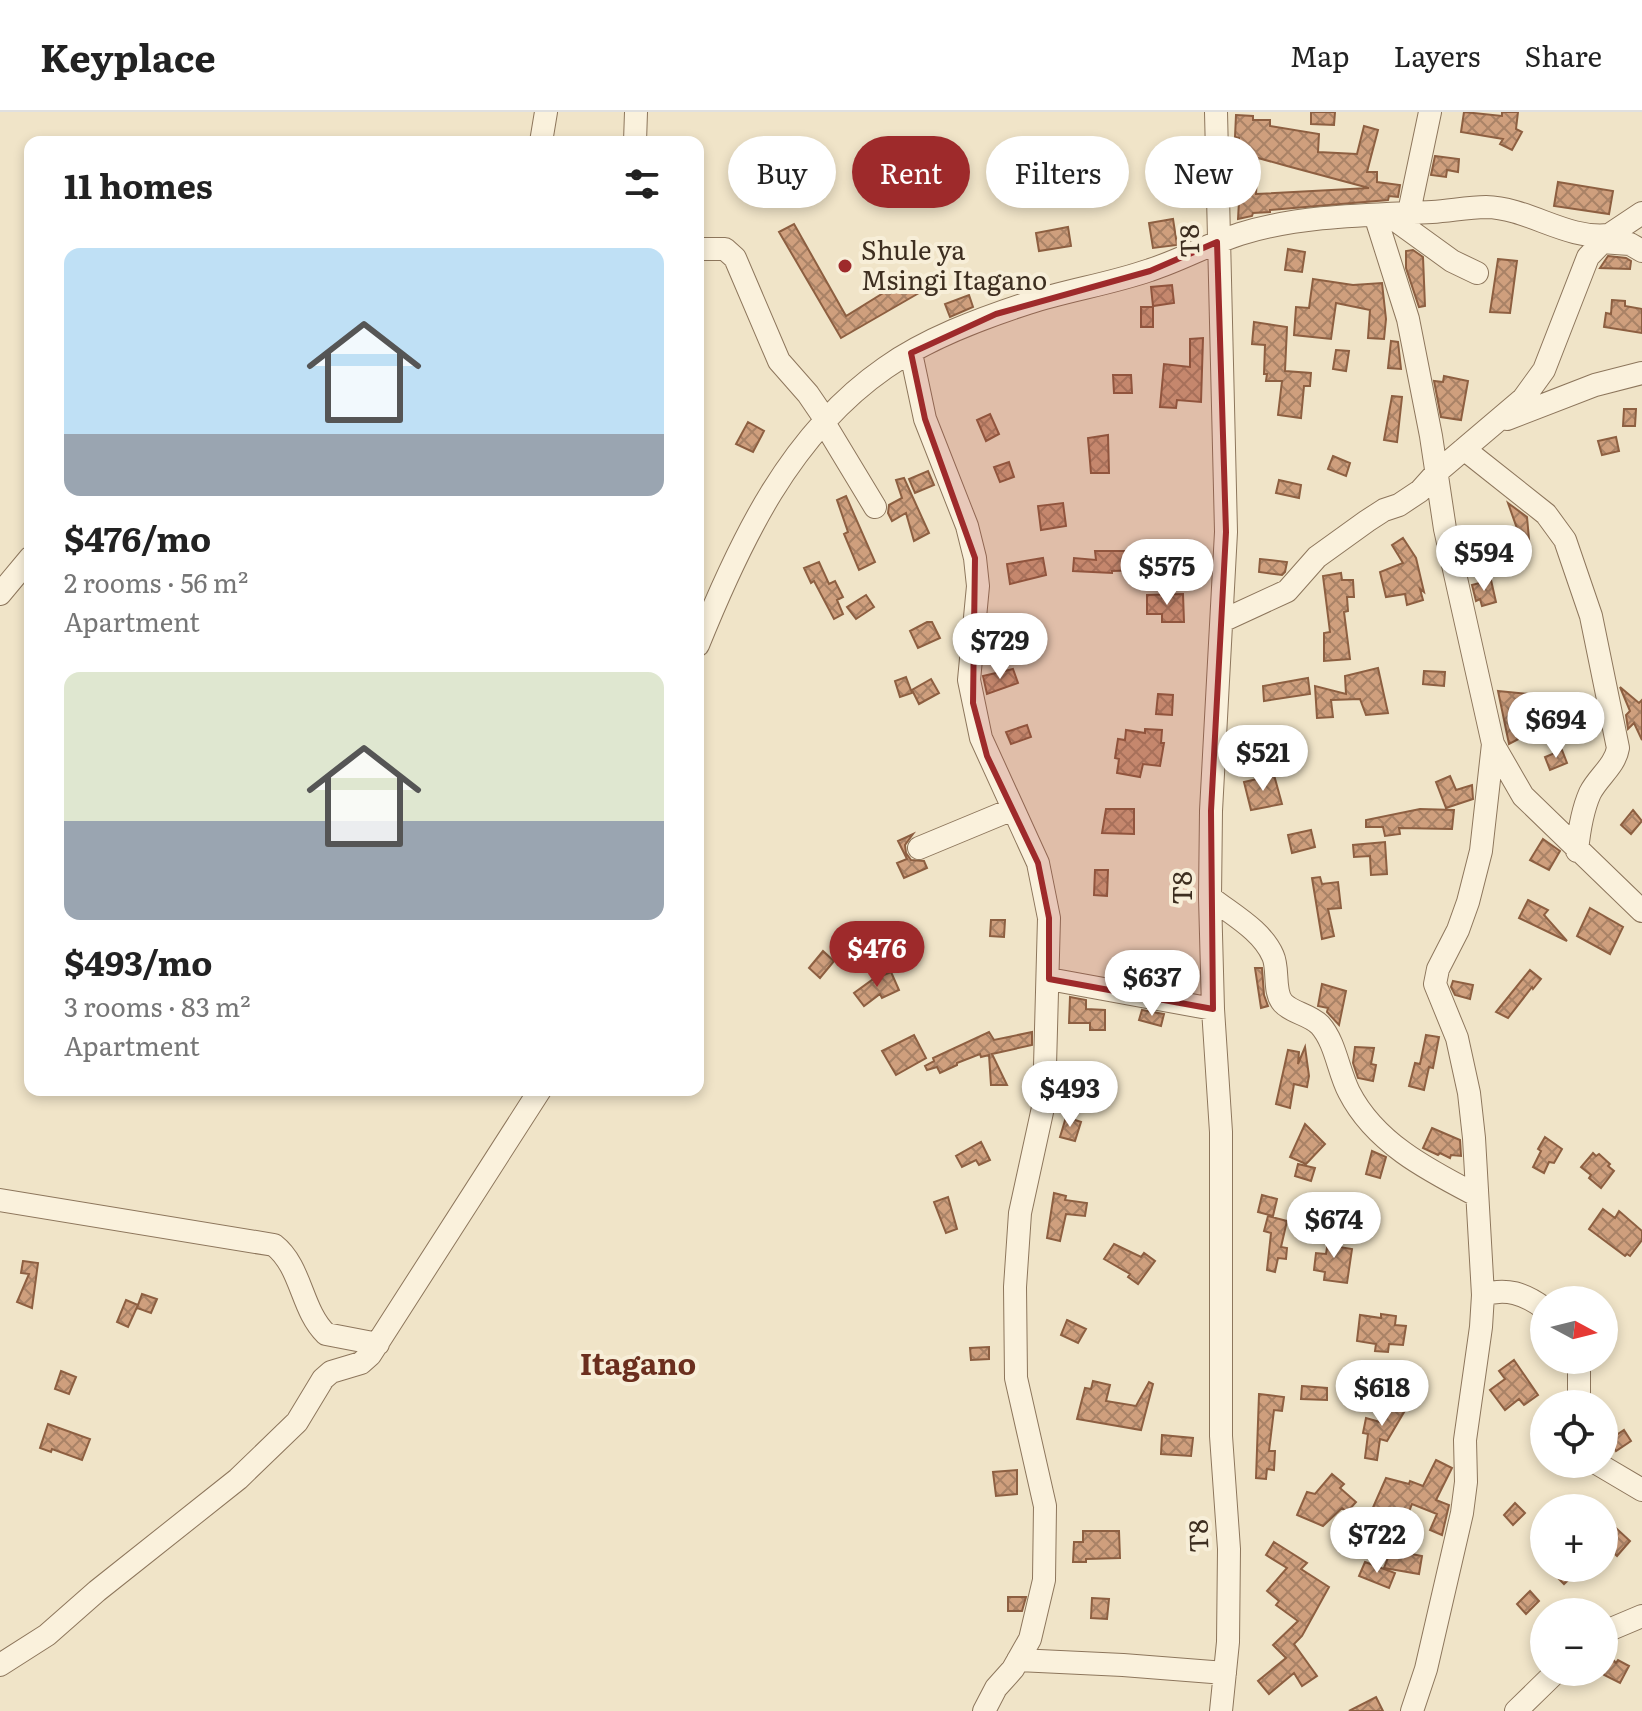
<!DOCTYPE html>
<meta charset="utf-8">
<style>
body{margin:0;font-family:Literata,serif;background:#f2f2f2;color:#222;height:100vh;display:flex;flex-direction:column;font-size:30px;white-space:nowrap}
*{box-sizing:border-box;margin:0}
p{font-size:26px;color:#767676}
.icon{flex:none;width:44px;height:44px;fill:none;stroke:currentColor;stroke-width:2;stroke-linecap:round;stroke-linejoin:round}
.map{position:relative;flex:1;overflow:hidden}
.side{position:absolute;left:24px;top:24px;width:680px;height:960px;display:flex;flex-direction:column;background:#fff;border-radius:16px;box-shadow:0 4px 12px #0003}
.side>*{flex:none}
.top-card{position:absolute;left:728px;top:24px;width:760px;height:72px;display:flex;gap:16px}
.needle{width:52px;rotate:97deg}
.controls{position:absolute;left:1530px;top:1174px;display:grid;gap:16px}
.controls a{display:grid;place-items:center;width:88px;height:88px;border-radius:50%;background:#fff;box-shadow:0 4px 12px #0003;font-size:40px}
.price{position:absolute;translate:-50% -68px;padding:0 18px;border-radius:28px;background:#fff;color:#222;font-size:26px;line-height:52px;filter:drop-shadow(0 2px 4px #0008)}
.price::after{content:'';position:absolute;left:50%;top:48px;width:24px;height:18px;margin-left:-12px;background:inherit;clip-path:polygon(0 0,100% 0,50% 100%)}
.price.selected{background:#9e2a2b;color:#fff}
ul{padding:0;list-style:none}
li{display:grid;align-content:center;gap:16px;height:424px;padding:0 40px}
li span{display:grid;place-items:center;height:248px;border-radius:16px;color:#555}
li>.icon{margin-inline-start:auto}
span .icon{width:144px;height:144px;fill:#fffc;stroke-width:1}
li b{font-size:34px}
h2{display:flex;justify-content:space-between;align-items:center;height:96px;padding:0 40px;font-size:34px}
.pill{padding:0 28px;border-radius:36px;background:#fff;box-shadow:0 4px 12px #0003;font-size:28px;line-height:72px}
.pill.selected{background:#9e2a2b;color:#fff}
header{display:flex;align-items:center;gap:48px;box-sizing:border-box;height:112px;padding:0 40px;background:#fff;border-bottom:2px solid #e0e0e0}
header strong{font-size:38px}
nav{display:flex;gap:44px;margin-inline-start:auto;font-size:28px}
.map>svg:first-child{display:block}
.building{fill:url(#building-cross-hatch);stroke:#8d5f41;stroke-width:2;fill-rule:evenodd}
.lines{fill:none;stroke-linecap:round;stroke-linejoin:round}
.minor-casing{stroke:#8d765c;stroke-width:24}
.minor{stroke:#faf1dc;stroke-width:22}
.marked{fill:#9e2a2b;fill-opacity:0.2;stroke:#9e2a2b;stroke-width:6;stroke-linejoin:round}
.poi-dot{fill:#9e2a2b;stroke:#f7eed8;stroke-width:3}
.labels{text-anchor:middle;stroke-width:8;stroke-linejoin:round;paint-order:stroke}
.street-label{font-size:26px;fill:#3d2e20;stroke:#f7eed8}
.poi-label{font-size:26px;fill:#3d2e20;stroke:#f7eed8;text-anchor:start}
.quarter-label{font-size:30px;font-weight:bold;fill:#6b2e1e;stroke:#f7eed8}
</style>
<header>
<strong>Keyplace</strong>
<nav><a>Map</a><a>Layers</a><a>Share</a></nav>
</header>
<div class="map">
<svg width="1642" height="1599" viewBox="0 0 1642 1599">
<defs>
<pattern id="building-cross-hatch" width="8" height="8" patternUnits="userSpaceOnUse" patternTransform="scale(2)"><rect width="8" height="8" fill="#cf9f7d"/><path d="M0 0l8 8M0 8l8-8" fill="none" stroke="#a98266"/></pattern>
</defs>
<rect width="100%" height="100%" fill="#f0e4c8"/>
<path class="building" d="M1311,0H1335L1334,13L1311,12Z
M1464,0L1502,4V0H1518L1516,17L1522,20L1512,38L1500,32L1503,27L1461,20Z
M1236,3L1253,4V8H1270V14L1319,22L1318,40L1357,42L1364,14L1378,18L1367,60H1377V70L1400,73L1398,85L1389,84L1388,88L1270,98V100L1253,101L1252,104L1238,107L1242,36H1239V26L1235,25ZM1258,46L1287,54L1369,76L1256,82Z
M1435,44L1459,47L1458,60L1447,58L1446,65L1431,63Z
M1558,70L1613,79L1609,102L1554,94Z
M1173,107L1177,133L1153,136L1149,111Z
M794,112L846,204L909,165L919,181L841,226L779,120Z
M1068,115L1071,134L1039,139L1036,121Z
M1288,137L1305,140L1302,160L1285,158Z
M1413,138L1423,145L1425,194L1419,195L1406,156V139Z
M1608,144L1626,146L1631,149L1630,157L1600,156Z
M1498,147L1517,149L1510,201L1490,200Z
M1313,167L1353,173L1382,171L1386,207L1384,227L1368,226L1370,198L1336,191L1331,227L1294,223L1296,195L1309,196Z
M1172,173L1174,191L1153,194L1151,175Z
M969,183L973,195L950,205L945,192Z
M1612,188L1625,189V194L1642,197V221L1604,215L1606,201L1611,202Z
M1141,195H1153V215H1141Z
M1254,210L1287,215L1285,259L1311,261L1310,274H1304L1301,306L1278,303L1282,269H1266L1267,262H1264L1265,233L1252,232Z
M1203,226L1201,290L1177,288L1176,296L1160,295L1164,252L1190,255V227Z
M1391,229L1398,230L1401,257L1388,256Z
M1336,238L1349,239L1346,259L1333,257Z
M1113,263H1131L1132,281H1114Z
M1444,264L1468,269L1461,308L1441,305L1434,269L1443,270Z
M1392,284L1402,285L1397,330L1384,328Z
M1624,297H1636L1635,314H1623Z
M990,302L999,322L986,329L977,308Z
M748,310L764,319L753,340L736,332Z
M1108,323L1109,361H1091L1088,326Z
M1616,325L1619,339L1602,343L1598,329Z
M1333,344L1350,351L1346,364L1328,357Z
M1009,350L1014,365L1000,370L994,355Z
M928,359L934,373L915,381L909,367Z
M904,366L929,421L914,429L906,401L892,409L888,401L889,393L902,386L896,368Z
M1279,368L1301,373L1299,386L1276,381Z
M846,384L875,450L859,458L844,422L848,420L837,388Z
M1063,391L1066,414L1041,418L1038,394Z
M1508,391L1527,405L1530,438L1525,439Z
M1403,426L1416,446L1424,480L1420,477L1423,488L1407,493L1405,482L1386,485L1380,460L1403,451L1392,433Z
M1095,439H1145V458L1112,459V461L1073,459L1074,446L1096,448Z
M1043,446L1046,463L1010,472L1007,452Z
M1260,447L1287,450L1285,460L1282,463L1259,460Z
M819,450L829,472L835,469L843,485L837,488L843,502L834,507L814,469L811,471L804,456Z
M1341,461L1342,468H1353L1354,485H1347L1348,499L1344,500L1350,547L1324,549V521L1330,520L1323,464Z
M1491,468L1496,490L1482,494L1480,487L1476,489L1472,473Z
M1183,482L1184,510H1162V502H1147V483Z
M866,483L874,495L856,507L847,495Z
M927,510H932L940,526L918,536L910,519Z
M1378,556L1388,601L1366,603L1360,587L1331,588L1333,605L1317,606L1315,574L1346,582L1345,564Z
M1013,557L1018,571L987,582L983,564Z
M1424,559L1445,560L1444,574L1423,572Z
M906,565L912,581L900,585L895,569Z
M1308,566L1310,582L1264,589L1263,574Z
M931,567L939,581L919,592L912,578Z
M1620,575L1639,591L1642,588V628L1634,611L1628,617L1626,603L1630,599Z
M1498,579L1528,582L1525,601L1534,619L1509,632Z
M1158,582L1173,583L1172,603L1156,602Z
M1027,613L1031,625L1011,632L1006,620Z
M1145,617L1162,618L1161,631H1164L1160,654L1143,652L1140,665L1117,661L1119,647L1115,646L1118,627L1125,628L1126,618L1145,621Z
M1562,638L1567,651L1550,658L1545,645Z
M1274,663L1282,692L1251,698L1244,670Z
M1450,664L1456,678L1472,673L1473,687L1446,696L1436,670Z
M1106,697H1134V722L1102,721Z
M1420,697L1454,698L1452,717L1399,716L1400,722L1385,724L1383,715H1366V708Z
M1633,698L1642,709L1631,722L1621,713Z
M1311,718L1315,735L1292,741L1288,723Z
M913,722L905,733L906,741L911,748L924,749L927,756L904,766L897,751L907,747L898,729Z
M1543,727L1560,739L1549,758L1530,748Z
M1385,730L1387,762L1371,763L1370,744L1354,745L1353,733Z
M1095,758H1108L1107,784L1094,783Z
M1320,765L1322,772L1338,770L1341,796L1328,797L1334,824L1322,827L1312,766Z
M1528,788L1548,798L1544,803L1567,829L1519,806Z
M1590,796L1623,815L1610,842L1577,824Z
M991,808H1005L1004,825L990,824Z
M823,839L834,849L820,866L809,856Z
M1255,856H1262L1264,883L1268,894L1261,896Z
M1530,858L1541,867L1533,877L1532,875L1508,906L1496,900Z
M891,860L899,878L882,886L880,882L864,894L854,881L872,868Z
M1453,869L1473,873L1470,887L1455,883L1451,875Z
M1322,872L1346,879L1339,913L1327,900L1328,896L1318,894Z
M1070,885L1086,888V897L1105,898V918H1090V911H1069Z
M1142,898L1164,902L1161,914L1139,908Z
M989,920L994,928L1032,920V933L992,942L1007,973H991L989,943L981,945L980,942L957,951V953L940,961L937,955L927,958L925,954L934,949L933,946Z
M914,923L926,946L896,963L882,939Z
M1426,923L1439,925L1433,956L1429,955L1424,978L1409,974L1415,951L1420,952Z
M1305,935L1309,964L1307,975L1294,972L1290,996L1276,992L1288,938L1299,940L1298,952Z
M1355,935L1374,936L1371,952L1376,953L1373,969L1358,966L1353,951Z
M1066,1005L1081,1010L1075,1029L1060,1025Z
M1305,1012L1325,1032L1306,1052L1290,1045Z
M1432,1016L1460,1028L1461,1044L1451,1043L1450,1046L1440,1041L1438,1043L1423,1036Z
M1545,1025L1562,1037L1554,1051L1549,1050L1544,1061L1533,1055L1541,1039L1538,1037Z
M981,1030L990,1048L979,1053L976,1048L962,1055L956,1044Z
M1372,1039L1386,1045L1380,1066L1366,1062Z
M1593,1041L1596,1044L1599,1042L1610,1052L1608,1054L1614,1059L1601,1076L1589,1066L1591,1063L1581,1055Z
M1298,1052L1315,1056L1311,1069L1295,1064Z
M1054,1081L1066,1084L1065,1088L1087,1091L1085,1104L1066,1102L1060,1129L1047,1126Z
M1262,1083L1277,1087L1273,1104L1258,1100Z
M948,1085L957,1117L946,1121L934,1090Z
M1603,1097L1615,1106L1619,1099L1642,1119V1128L1630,1144L1627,1142L1625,1144L1589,1117Z
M1268,1104L1287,1109L1281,1135L1287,1136L1286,1147L1278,1146L1275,1160L1267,1158L1271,1121L1264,1119Z
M1330,1117L1342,1119L1339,1135L1352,1137L1347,1171L1324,1168L1325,1160L1314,1158L1316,1141L1326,1142Z
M1114,1132L1141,1145L1144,1141L1155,1149L1138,1172L1128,1165L1130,1162L1104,1147Z
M23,1149L38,1151L32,1196L17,1190L29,1162L21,1161Z
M142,1182L157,1187L151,1201L137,1196Z
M126,1188L138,1193L128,1215L117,1210Z
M1381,1202L1396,1204L1395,1213L1406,1214L1403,1233L1389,1232L1388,1240L1375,1239L1376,1232L1357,1229L1360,1203L1381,1206Z
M1067,1208L1086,1217L1078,1231L1061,1223Z
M989,1235V1247L971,1248L970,1236Z
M1514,1248L1538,1283L1524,1293L1519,1287L1505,1298L1490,1278L1505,1267L1499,1259Z
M61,1259L76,1265L69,1282L55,1277Z
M1385,1267L1398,1269L1396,1285L1382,1283Z
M1093,1269L1110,1273L1106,1289L1136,1294L1149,1270L1153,1272L1141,1318L1077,1307L1085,1276L1091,1277Z
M1302,1274L1327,1276V1288L1301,1287Z
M1259,1282L1284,1285L1282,1299L1274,1298L1269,1339H1275L1274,1358L1267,1357L1266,1367L1256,1366Z
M1393,1287L1407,1295L1387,1329L1380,1327L1377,1348L1365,1346L1368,1322L1363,1321L1366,1306L1380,1310Z
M48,1312L90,1327L82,1348L52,1337L51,1340L40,1336Z
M1624,1318L1631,1329L1616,1339L1609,1328Z
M1162,1323L1193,1326L1191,1344L1161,1342Z
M1436,1348L1452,1356L1436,1388L1449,1393L1442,1423L1430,1418L1437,1402L1412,1392L1400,1423L1367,1409L1386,1366L1409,1372L1410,1369L1423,1374Z
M1017,1358V1382L996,1384L993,1360Z
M1332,1362L1344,1372L1340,1376L1356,1390L1347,1400L1342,1396L1323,1414L1297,1403L1307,1380L1315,1382Z
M1515,1391L1525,1401L1513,1413L1504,1403Z
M1604,1405L1630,1429L1617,1444L1604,1432Z
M1083,1419H1119L1120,1446L1086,1447V1450H1073L1074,1430H1083Z
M1274,1430L1307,1451L1301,1457L1329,1475L1302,1524L1294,1532L1317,1564L1302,1574L1294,1561L1269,1582L1258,1569L1286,1546L1273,1533L1298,1509L1276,1493L1279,1489L1267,1479L1287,1456L1266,1443Z
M1391,1438L1422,1444L1419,1462L1384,1456Z
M1365,1450L1395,1461L1389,1476L1359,1464Z
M1548,1456H1581L1564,1472Z
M1530,1479L1539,1489L1526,1502L1517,1492Z
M1008,1485H1026L1022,1499H1008Z
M1092,1486L1109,1487L1107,1507L1091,1506Z
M1604,1538L1616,1551L1618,1548L1629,1554L1620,1571L1604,1563Z
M1376,1585L1383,1599H1349Z"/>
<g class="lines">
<g class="minor-casing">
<path id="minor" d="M1216,0L1226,420L1211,699L1210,785L1213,897L1221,1020V1324L1229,1437L1228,1530L1221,1599
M541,30L546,0
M635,30L636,0
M1409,100L1430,0
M1387,102L1452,149L1477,161
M1375,103L1408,207L1431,324L1445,417L1493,632L1523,684L1642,799
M1601,130L1630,132L1642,139
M698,137H725L735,146L779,249L808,282L825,307
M911,241L925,307L967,414L975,446L978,474L969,568L981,626L1038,751L1049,806L1044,991L1020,1101L1015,1175L1016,1266L1045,1394L1044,1468L1030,1527L1013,1557L996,1576L984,1599
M1507,307L1595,273L1642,261
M823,309L875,395
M1464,337L1546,402L1565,428L1591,504L1618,636C1615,654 1598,665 1590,681C1582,699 1579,719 1577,739
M0,482L30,446
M1222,509L1287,479L1317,445L1367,409L1384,398L1399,393L1420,379L1437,360L1523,287L1544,258L1588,145L1609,123L1642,101
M698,533C740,429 790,322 885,256C926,227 979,207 1028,191C1068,178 1110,172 1150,158C1181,148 1209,132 1240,122C1301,103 1369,103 1432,100C1450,99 1468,95 1486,95C1529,96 1566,128 1609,123
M919,736L1013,697
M1210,785C1231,802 1262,818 1273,844C1279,857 1273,880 1283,891C1292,901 1309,902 1320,913C1336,931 1338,959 1349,980C1375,1031 1428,1058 1476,1083
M1049,867L1213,897
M0,1088L274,1133C302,1155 301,1198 326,1222L378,1232
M1483,1183C1506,1175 1525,1182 1544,1196
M1579,1292V1248
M1598,1352L1642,1378
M1604,1520L1642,1504
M1018,1548L1123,1553L1225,1561
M0,1553L47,1523L97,1479L238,1367L297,1310L323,1267L331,1260L361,1251L370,1243L540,978
M1412,1599L1426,1557L1462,1401L1466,1370L1465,1328L1481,1215L1483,1183L1474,1026L1469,981L1457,926L1435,872L1438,857L1458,818L1468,790L1481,739L1493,632
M1516,1599L1556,1560"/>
</g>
<use href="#minor" class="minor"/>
</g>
<path class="marked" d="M1217,130L1226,420L1211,699L1213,897L1049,867V806L1038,751L987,644L973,591L975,446L925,307L911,241L996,202L1150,159Z"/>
<circle class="poi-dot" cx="845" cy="154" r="8"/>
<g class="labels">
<g class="street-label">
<text transform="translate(1190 129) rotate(-92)" y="9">T8</text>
<text transform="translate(1183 776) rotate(-90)" y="9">T8</text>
<text transform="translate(1199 1424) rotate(-92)" y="9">T8</text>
</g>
<g class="poi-label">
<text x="861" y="148">Shule ya<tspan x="861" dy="30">Msingi Itagano</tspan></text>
</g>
<g class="quarter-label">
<text x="638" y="1263">Itagano</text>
</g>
</g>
</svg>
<div class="controls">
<a><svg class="needle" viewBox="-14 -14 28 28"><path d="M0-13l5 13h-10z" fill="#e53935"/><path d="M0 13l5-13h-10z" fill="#767676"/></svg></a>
<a><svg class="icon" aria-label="locate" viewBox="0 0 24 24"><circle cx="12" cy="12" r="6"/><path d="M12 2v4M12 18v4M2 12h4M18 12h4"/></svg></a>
<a>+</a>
<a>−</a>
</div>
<b class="price" style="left:1484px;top:481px">$594</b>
<b class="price" style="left:1167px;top:495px">$575</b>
<b class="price" style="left:1000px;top:569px">$729</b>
<b class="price" style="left:1556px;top:648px">$694</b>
<b class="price" style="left:1263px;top:681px">$521</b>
<b class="price selected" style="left:877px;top:877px">$476</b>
<b class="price" style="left:1152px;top:906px">$637</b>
<b class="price" style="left:1070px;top:1017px">$493</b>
<b class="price" style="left:1334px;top:1148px">$674</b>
<b class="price" style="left:1382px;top:1316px">$618</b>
<b class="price" style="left:1377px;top:1463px">$722</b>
<div class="top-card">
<a class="pill">Buy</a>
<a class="pill selected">Rent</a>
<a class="pill">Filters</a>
<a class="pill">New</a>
</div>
<section class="side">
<h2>11 homes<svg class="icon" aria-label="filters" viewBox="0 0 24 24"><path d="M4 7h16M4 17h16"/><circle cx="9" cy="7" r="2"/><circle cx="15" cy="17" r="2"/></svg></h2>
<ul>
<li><span style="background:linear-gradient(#bfe0f5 75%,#9aa5b1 0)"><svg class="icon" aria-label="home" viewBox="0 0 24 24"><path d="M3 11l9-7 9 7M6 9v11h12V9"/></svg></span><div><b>$476/mo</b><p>2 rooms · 56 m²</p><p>Apartment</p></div></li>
<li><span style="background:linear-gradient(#dfe7d0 60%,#9aa5b1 0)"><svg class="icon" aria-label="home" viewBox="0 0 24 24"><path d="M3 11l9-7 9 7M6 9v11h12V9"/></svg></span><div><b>$493/mo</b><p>3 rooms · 83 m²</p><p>Apartment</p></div></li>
</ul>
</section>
</div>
